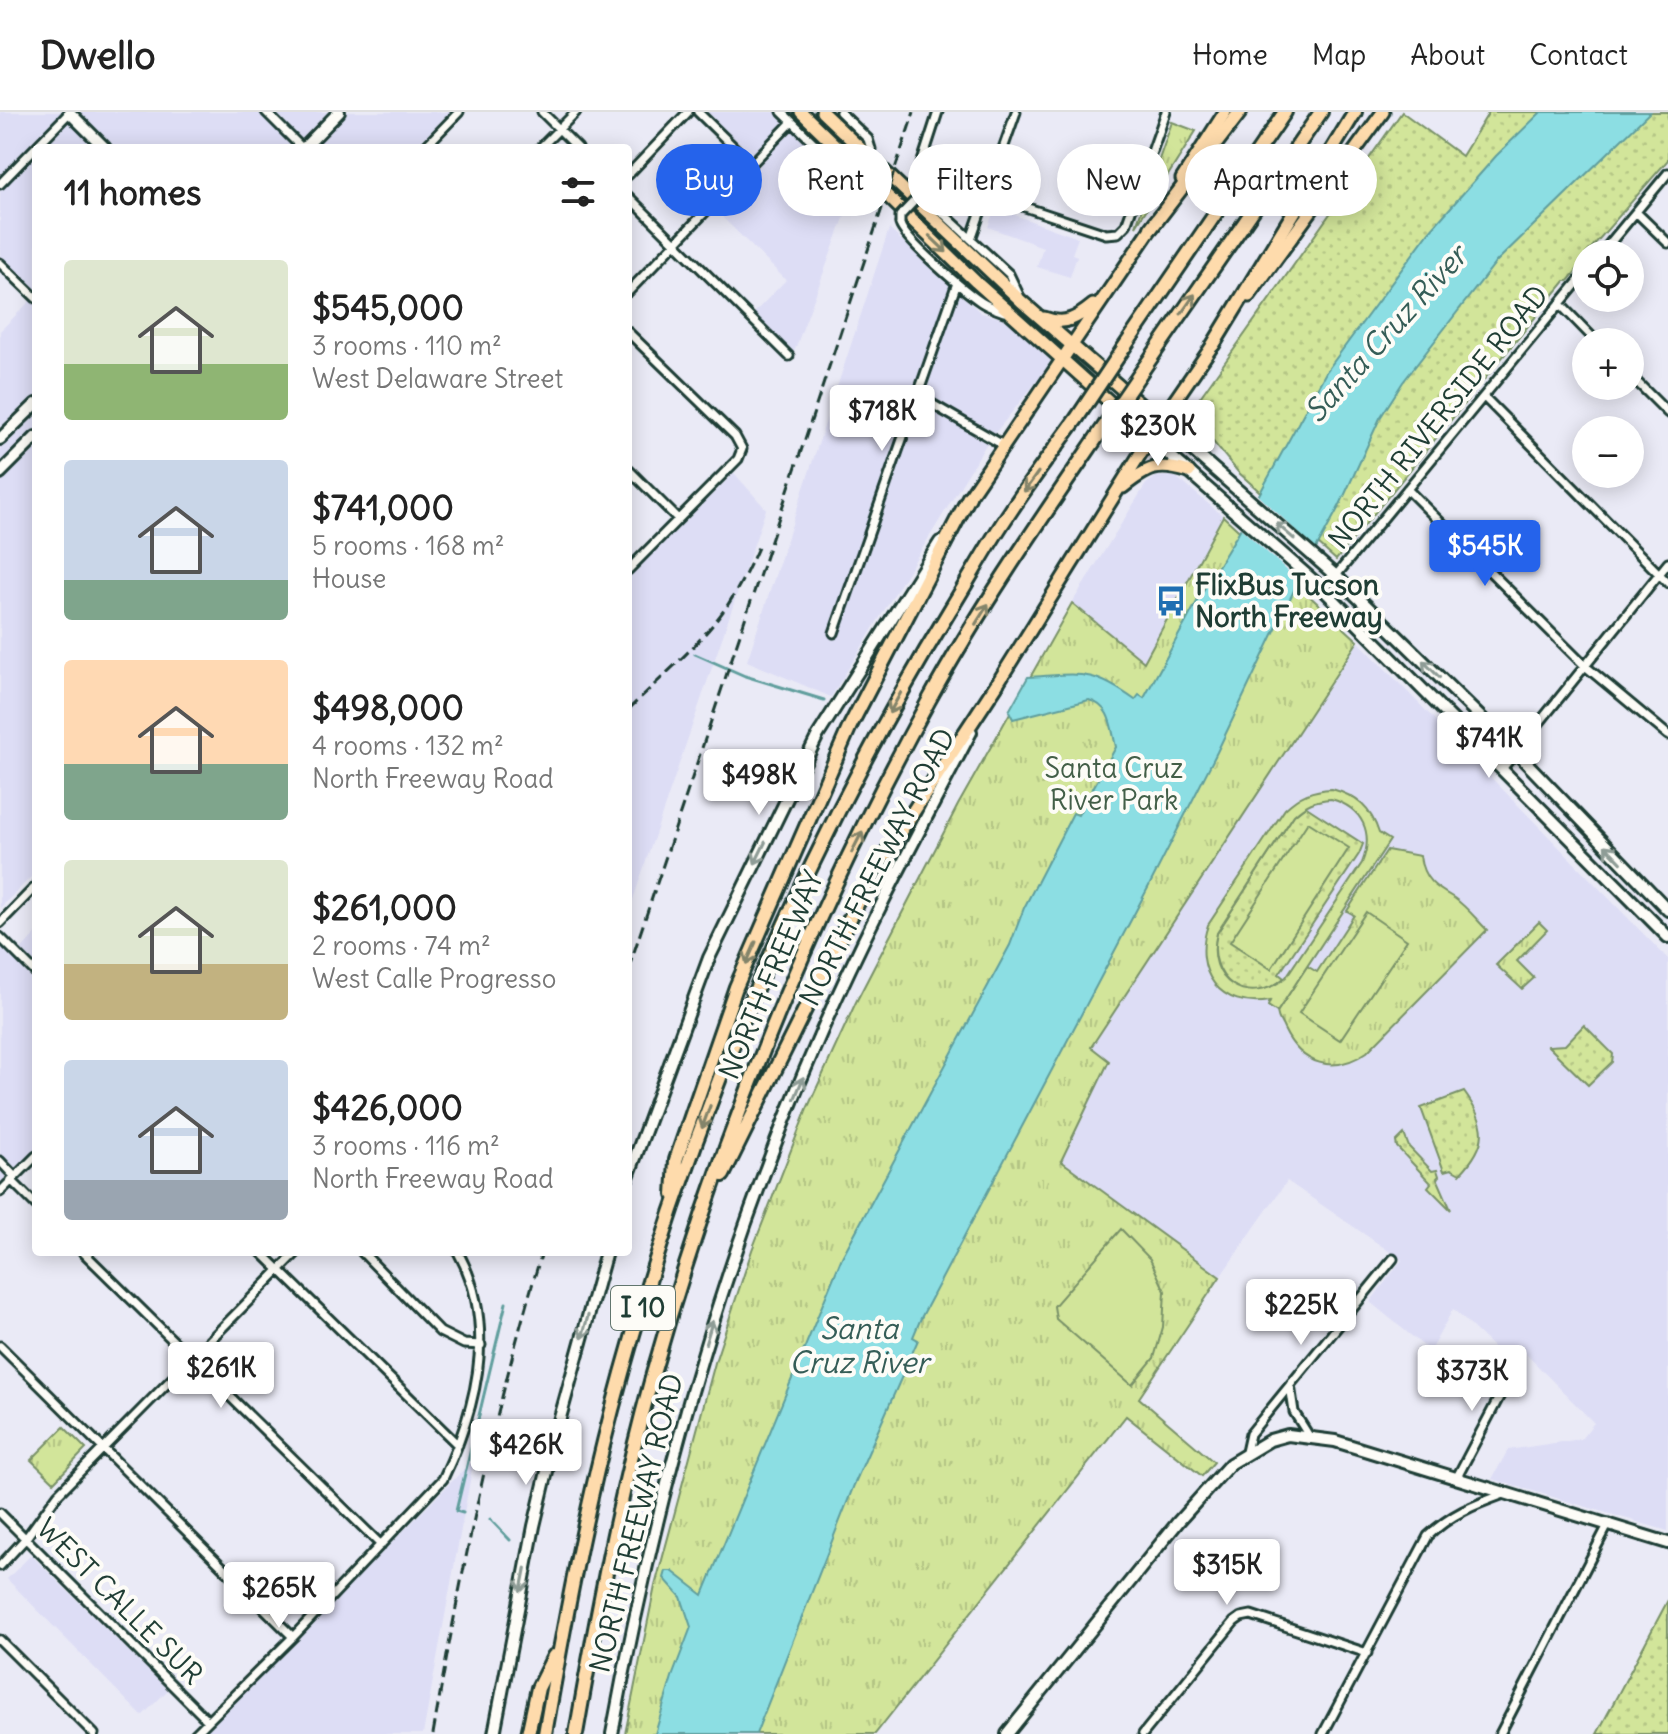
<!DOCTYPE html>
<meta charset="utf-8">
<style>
body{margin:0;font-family:Delius,sans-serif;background:#f2f2f2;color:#222;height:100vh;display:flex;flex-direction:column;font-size:30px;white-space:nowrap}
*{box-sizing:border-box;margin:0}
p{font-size:26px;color:#767676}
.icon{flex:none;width:44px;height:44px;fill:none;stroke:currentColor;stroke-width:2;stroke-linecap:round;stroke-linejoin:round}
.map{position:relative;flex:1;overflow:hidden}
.panel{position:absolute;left:32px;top:32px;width:600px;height:1112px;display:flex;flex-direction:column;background:#fff;border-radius:8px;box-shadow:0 4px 20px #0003}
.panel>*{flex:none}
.top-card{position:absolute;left:656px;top:32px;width:760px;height:72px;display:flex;gap:16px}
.buttons{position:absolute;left:1572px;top:128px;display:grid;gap:16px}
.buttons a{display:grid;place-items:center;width:72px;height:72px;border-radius:50%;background:#fff;box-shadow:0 4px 20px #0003;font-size:40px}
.price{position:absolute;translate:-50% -68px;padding:0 18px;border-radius:8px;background:#fff;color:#222;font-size:26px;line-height:52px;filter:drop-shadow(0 2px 4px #0008)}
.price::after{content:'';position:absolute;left:50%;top:48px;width:24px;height:18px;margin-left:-12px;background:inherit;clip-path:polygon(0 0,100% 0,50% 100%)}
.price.selected{background:#2563eb;color:#fff}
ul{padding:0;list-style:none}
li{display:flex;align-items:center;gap:24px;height:200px;padding:0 32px}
li span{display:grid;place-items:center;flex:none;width:224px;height:160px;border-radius:8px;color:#555}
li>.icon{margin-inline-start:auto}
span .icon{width:96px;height:96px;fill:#fffc;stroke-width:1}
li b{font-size:34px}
h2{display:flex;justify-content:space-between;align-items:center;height:96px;padding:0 32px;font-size:34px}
.tag{padding:0 28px;border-radius:36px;background:#fff;box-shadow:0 4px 20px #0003;font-size:28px;line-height:72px}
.tag.selected{background:#2563eb;color:#fff}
header{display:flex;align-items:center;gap:48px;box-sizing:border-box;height:112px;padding:0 40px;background:#fff;border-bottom:2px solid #e0e0e0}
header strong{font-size:38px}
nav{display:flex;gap:44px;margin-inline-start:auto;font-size:28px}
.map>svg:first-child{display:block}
.built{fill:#ddddf5}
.grass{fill:url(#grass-dots);stroke:#789167;stroke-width:2}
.park{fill:url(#park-tufts);stroke:#789167;stroke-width:2}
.pitch{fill:#d2e59a;stroke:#789167;stroke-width:2;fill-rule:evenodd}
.water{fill:#8cdee3;stroke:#609e9d;stroke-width:2}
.pier{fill:#eaeaf6}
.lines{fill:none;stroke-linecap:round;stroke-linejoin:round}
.stream{stroke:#609e9d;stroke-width:3}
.street-casing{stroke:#1f3d34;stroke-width:13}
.secondary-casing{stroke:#1f3d34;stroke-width:16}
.primary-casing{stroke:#1f3d34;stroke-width:17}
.highway-casing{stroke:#1f3d34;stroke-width:18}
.street{stroke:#fdfcf7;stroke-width:7}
.secondary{stroke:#fdfcf7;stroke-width:10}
.primary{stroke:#fedbac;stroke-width:11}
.highway{stroke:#fedbac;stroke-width:12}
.rail{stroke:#1f3d34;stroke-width:3;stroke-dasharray:12 6;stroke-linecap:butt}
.street-bridge-casing{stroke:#1f3d34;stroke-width:13;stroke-linecap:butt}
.highway-bridge-casing{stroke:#1f3d34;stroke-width:18;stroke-linecap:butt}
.street-bridge{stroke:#fdfcf7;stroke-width:7}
.highway-bridge{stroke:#fedbac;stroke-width:12}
.oneway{stroke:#83846a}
.oneway2{stroke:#8e9c96}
.labels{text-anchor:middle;stroke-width:8;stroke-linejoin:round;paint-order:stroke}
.shield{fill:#fdfcf7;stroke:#62766e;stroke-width:2}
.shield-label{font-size:26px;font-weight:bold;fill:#1f3d34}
.street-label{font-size:28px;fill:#1f3d34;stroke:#fdfcf7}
.poi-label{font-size:28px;font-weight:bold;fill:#1f3d34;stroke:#fdfcf7;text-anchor:start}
.park-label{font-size:28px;fill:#435f48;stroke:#fdfcf7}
.water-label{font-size:30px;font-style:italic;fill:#355d57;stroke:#fdfcf7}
</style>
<header>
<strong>Dwello</strong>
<nav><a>Home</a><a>Map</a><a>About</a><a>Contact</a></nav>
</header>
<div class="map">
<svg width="1668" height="1622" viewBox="0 0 1668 1622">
<defs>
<pattern id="grass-dots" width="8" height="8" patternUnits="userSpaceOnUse" patternTransform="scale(2)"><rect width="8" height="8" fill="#d2e59a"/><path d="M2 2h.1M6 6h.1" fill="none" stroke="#b4c585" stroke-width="1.8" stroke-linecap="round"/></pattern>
<pattern id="park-tufts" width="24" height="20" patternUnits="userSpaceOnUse" patternTransform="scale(2)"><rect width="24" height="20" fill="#d2e59a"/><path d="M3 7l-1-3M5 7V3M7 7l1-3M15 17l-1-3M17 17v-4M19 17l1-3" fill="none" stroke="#b4c585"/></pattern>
</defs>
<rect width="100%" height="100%" fill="#eaeaf6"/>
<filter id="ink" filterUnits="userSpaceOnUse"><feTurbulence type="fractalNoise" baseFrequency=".0125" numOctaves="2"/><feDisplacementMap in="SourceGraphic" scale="16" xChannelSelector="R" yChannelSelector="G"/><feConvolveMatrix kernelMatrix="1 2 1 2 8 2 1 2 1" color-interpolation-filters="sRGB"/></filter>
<g filter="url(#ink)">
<path class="built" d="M0,0H451L414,36H36V760L0,796V219L35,184L0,148Z
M703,0H781L790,8L750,49Z
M795,14L856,74L794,240L753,202L786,168L714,97Z
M995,96L1078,126L1072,142L1077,144L1070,165L1037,155L1043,135L988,115Z
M889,117L981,201L1005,207L1054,248L987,331L831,585L747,549Z
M734,361L766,397L628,802V466Z
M1168,364L1176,365L1223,404L1144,550L1072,491L1146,372L1156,365Z
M1358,529L1668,847V1419L1492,1367L1508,1338L1581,1327L1594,1311L1520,1236L1507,1248L1453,1197L1430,1239L1370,1190L1402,1148L1287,1069L1220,1165L1061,1050L1109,949L1091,935Z
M36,821V1038L0,1074V825L17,842Z
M474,1347L423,1622H204Z
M31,1443L168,1578L142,1604L7,1467Z"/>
<path class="grass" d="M1402,0L1462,44L1489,0H1668V48L1586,142V147L1568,169H1565L1336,448L1238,360L1195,308L1196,291Z
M1305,694L1363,732L1359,742L1279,862L1284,866C1248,899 1205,866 1217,821L1294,703Z
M1584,913L1613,942L1612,950L1588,973L1548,934L1565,933Z
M1464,980C1488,1013 1489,1032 1460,1062L1451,1057L1444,1059L1421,996Z
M1404,1022L1409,1035L1432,1059L1437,1058L1439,1064L1437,1066L1451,1098L1428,1075L1431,1071L1397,1035L1396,1030Z
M1668,1488V1622H1597Z"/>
<path class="park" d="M1172,10L1196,19L1136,114Z
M1223,404L1358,529L1091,935L1109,949L1061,1049L1220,1165L1139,1286L1214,1350L1202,1364L1126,1304L875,1622H625L655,1474L716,1247L752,1138L807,997L856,890L958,693L1072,491L1144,550Z
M1387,738L1420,744C1423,768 1435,775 1454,786C1466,794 1477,808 1487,818L1367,940C1334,963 1301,953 1284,917C1281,910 1278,908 1277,900L1307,854L1317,860L1354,803L1347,799Z
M1539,810L1547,818L1517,849L1534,866L1522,877L1496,853Z
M64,1315L86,1337L54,1370L31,1348Z"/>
<path class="pitch" d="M1332,677C1357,684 1371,696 1379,721L1390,728L1277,900L1268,894L1270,889C1220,898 1192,859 1208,813L1285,697C1300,683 1312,678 1332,677ZM1331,687C1363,696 1374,721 1362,751L1286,865C1249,897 1204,869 1217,821L1294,703C1306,692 1315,688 1331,687Z
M1308,710L1349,736L1271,857L1230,830Z
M1366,800L1407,828L1340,928L1299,901Z
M1121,1117L1150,1147L1165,1179L1163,1215L1154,1246L1132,1273L1056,1207L1054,1194Z"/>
<path class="water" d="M1541,0H1650L1496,150L1403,270L1380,306L1340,393L1298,470L1217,640L1150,772L921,1206L913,1225L918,1228L854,1373L756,1622H655L672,1565L691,1515L681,1485L664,1466L666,1459H672L703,1483L842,1145L1010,833L1024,796L1073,701L1078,703L1116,635C1111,615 1111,594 1089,588L1013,607L1009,599L1028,565C1080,562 1091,556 1135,588L1139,583L1144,586L1204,477L1237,423L1326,260L1429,120L1496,44Z"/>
<path class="pier" d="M1256,381L1318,439L1302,472L1238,414Z"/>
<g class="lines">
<path class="stream" d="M695,542L745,564L824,588
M463,1401L456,1399L506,1191
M490,1407L510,1428"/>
<g class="street-casing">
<path id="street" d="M266,0L302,36
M542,0L578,36
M698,0L751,52
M782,0L841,57L849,60
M840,0L868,27L871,37
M938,0L916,68L921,81L1009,162L1019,183
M424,36L459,0
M540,36L576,0
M628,63L688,0
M0,72L70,0
M986,82L1106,122L1118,121L1126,113L1166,0
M628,84L789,244
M1636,100L1668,131
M900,112C904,128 965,179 981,190C988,195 997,197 1004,200
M971,127L1016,0
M1601,142L1668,61
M0,151L36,186
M628,180L792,10
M1560,192L1597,230
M628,220L735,324L742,337L738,347L628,458
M1630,263L1668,301
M918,284L1003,333
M1484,285L1668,471
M628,357L678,407
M1407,377L1584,553L1668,623
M1324,478L1586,160
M834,521L957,171
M1502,657L1668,451
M0,811L36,774
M0,825L36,861
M0,1049L15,1065
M11,1068L36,1093
M0,1080L36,1044
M83,1140L381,1433
M261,1140L458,1333
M362,1140L440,1220L464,1232L481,1233
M0,1234L293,1525
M1290,1273L1294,1300L1309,1324
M1246,1340L1250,1322L1393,1147
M1456,1367L1517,1251
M0,1401L208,1609
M0,1454L26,1426L58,1382L297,1140
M0,1528L94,1622
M195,1622L293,1525L443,1367C477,1296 498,1213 458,1140
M1143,1622L1234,1510L1241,1505L1251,1503L1367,1541
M1323,1622L1428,1424C1451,1402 1474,1393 1504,1382
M1500,1622L1609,1411"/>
</g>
<g class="secondary-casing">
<path id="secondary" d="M69,0L105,36
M304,36L339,0
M1160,310L1336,464L1516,640L1668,798
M1150,326L1324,478L1668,825
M0,327L36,292
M0,361L36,325
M628,1065L709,846L818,623L940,430
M494,1622L534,1414L558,1313L606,1140
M612,1622C656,1382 722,1147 820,923C865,819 919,720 971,620
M1007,1622L1178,1410L1230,1352L1270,1328L1288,1323L1335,1329L1668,1431"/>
</g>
<g class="primary-casing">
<path id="primary" d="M801,0L976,170L1150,326
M822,0L1021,189L1160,310
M1182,67L1225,0
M1249,184L1383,0
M1044,206C1065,214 1077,206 1093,193
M1123,375C1148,355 1158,350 1189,360
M969,385L1156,109
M997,572L1160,310L1217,227"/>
</g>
<g class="highway-casing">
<path id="highway" d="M1151,116L1240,0
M1213,233L1355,0
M1123,237L1285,0
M1144,256L1321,0
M723,1063L871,764L997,572
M674,1083L676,1048L736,875L850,614L969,385
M528,1622L538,1576L554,1544
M545,1622C564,1513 584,1405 612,1298C686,1018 799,746 950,498C970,466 988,432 1010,400C1031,368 1054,338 1077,306
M576,1622C597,1501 620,1380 653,1262C719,1028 812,801 929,588C979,497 1039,410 1097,325"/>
</g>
<use href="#street" class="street"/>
<use href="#secondary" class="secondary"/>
<use href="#primary" class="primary"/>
<use href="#highway" class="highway"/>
<path class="rail" d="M628,598C661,565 700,533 727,494C740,474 750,454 759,433
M628,858L914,0
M433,1622C461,1460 494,1297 542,1140"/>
<g class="street-bridge-casing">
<path id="street-bridge" d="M849,60C860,55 868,50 871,37
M900,112V104L919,84"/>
</g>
<g class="highway-bridge-casing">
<path id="highway-bridge" d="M1077,306L1123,237
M1097,325L1144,256"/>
</g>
<use href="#street-bridge" class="street-bridge"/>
<use href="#highway-bridge" class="highway-bridge"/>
</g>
<defs><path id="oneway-shaft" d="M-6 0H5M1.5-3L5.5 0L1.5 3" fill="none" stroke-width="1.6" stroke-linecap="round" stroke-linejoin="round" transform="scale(2)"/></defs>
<g class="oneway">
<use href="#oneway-shaft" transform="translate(938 132) rotate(44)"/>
<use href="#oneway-shaft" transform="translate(1188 192) rotate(-55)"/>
<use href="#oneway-shaft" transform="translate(1031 370) rotate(126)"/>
<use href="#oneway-shaft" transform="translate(982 502) rotate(-58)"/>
<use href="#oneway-shaft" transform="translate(895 591) rotate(119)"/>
<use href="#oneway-shaft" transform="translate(857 730) rotate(-63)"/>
<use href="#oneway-shaft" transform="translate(751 841) rotate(114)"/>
<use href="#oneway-shaft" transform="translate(706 1005) rotate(110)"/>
</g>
<g class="oneway2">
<use href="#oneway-shaft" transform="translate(1285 419) rotate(-139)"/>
<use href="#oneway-shaft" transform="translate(1431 557) rotate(-135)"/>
<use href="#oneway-shaft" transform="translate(760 741) rotate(116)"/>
<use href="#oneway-shaft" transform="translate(1613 742) rotate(-134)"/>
<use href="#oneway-shaft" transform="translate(799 976) rotate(-68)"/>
<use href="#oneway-shaft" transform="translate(585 1215) rotate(105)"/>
<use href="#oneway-shaft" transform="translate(709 1220) rotate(-73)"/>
<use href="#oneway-shaft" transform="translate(523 1468) rotate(101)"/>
</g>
</g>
<defs>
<g id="bus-bare" transform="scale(2.4)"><path d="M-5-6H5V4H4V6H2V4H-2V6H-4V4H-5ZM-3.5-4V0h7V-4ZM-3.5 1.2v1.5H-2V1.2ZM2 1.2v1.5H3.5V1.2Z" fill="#1f6fb2" stroke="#fdfcf7" stroke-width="2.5" paint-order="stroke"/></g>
</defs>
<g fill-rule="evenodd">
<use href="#bus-bare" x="1171" y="489"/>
</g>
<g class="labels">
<rect class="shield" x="611" y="1174" width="64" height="44" rx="6"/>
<g class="shield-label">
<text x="643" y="1205">I 10</text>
</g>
<g class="street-label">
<text transform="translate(1438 305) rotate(-51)" y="10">NORTH RIVERSIDE ROAD</text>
<text transform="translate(877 755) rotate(-63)" y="10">NORTH FREEWAY ROAD</text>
<text transform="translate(771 863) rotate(-67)" y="10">NORTH FREEWAY</text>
<text transform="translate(636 1411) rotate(-76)" y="10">NORTH FREEWAY ROAD</text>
<text transform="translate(120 1489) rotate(45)" y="10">WEST CALLE SUR</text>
</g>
<g class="poi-label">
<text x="1195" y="483">FlixBus Tucson<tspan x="1195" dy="32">North Freeway</tspan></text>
</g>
<g class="park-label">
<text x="1114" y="666">Santa Cruz<tspan x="1114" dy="32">River Park</tspan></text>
</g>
<g class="water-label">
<text transform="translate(1386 222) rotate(-48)" y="10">Santa Cruz River</text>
<text x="859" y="1227">Santa<tspan x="859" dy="34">Cruz River</tspan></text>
</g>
</g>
</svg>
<div class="buttons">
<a><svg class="icon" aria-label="locate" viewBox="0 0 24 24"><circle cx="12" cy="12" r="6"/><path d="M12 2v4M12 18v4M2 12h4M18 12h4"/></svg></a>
<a>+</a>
<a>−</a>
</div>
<b class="price" style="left:882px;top:341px">$718K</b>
<b class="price" style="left:1158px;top:356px">$230K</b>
<b class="price selected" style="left:1485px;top:476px">$545K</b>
<b class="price" style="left:1489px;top:668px">$741K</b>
<b class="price" style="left:759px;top:705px">$498K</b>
<b class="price" style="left:1301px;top:1235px">$225K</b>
<b class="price" style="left:221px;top:1298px">$261K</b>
<b class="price" style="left:1472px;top:1301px">$373K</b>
<b class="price" style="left:526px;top:1375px">$426K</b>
<b class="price" style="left:1227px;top:1495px">$315K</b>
<b class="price" style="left:279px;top:1518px">$265K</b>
<div class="top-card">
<a class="tag selected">Buy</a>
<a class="tag">Rent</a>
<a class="tag">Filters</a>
<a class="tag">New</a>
<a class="tag">Apartment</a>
</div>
<section class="panel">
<h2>11 homes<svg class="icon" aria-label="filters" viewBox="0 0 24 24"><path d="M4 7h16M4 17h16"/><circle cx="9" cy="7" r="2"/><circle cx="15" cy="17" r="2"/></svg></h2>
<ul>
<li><span style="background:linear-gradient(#dfe7d0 65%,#8fb573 0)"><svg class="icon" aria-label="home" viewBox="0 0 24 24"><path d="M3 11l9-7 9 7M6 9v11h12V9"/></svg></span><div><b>$545,000</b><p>3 rooms · 110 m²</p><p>West Delaware Street</p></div></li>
<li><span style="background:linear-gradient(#c9d6e8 75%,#7fa58c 0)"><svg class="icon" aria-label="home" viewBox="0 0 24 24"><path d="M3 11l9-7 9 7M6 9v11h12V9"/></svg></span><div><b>$741,000</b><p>5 rooms · 168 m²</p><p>House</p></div></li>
<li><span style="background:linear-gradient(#ffd9b3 65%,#7fa58c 0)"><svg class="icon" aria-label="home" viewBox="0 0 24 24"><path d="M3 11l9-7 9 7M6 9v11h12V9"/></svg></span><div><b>$498,000</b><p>4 rooms · 132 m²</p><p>North Freeway Road</p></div></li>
<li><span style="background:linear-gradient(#dfe7d0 65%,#c2b280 0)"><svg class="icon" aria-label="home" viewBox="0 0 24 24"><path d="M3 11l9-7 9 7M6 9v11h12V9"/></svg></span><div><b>$261,000</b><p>2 rooms · 74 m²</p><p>West Calle Progresso</p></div></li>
<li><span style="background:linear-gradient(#c9d6e8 75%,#9aa5b1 0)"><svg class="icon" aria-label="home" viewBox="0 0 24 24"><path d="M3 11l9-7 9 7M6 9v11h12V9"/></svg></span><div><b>$426,000</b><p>3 rooms · 116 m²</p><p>North Freeway Road</p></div></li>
</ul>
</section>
</div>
